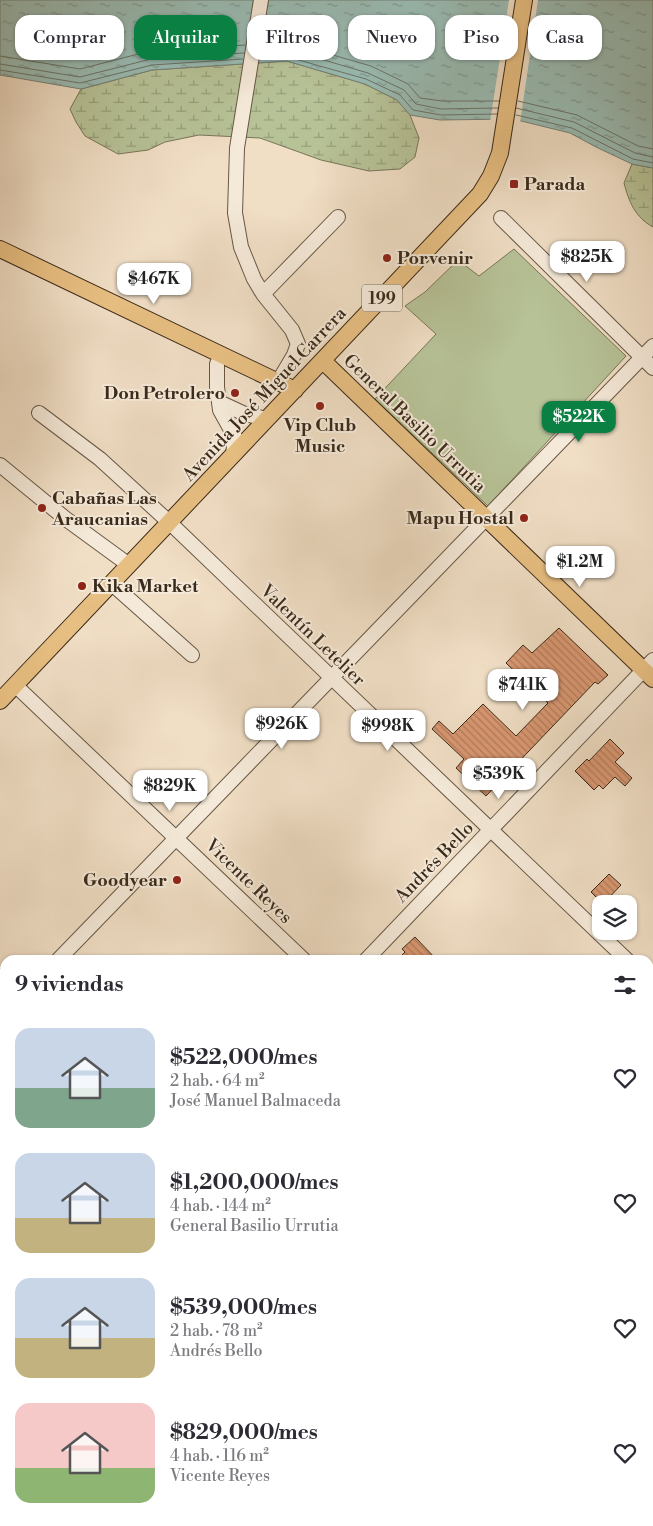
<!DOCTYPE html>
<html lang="es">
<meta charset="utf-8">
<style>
body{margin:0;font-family:"Libre Bodoni",serif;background:#f7f7f7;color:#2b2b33;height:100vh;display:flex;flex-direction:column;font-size:19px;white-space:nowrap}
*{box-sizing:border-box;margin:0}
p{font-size:16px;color:#7c7c81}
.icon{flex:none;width:28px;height:28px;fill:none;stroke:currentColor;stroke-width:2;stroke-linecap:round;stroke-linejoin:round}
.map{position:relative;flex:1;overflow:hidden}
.panel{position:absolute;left:0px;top:955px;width:654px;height:571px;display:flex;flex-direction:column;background:#fff;border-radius:15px 15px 0 0;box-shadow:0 1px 4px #0004}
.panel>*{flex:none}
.top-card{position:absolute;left:15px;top:15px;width:624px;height:45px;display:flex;gap:10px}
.fabs{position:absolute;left:592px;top:895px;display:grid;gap:10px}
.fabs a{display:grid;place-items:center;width:45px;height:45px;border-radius:10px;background:#fff;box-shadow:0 1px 4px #0004;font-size:25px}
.price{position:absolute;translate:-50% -42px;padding:0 11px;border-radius:10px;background:#fff;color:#222;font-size:16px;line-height:32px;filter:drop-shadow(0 1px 2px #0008)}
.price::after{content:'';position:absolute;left:50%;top:30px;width:15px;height:11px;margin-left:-8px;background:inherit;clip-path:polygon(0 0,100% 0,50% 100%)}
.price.selected{background:#0b8043;color:#fff}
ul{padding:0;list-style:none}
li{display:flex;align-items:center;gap:15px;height:125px;padding:0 15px}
li span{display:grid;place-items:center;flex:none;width:140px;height:100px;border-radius:15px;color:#555}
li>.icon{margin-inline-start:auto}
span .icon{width:60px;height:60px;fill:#fffc;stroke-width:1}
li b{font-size:21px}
h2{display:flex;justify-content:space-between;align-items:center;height:60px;padding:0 15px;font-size:21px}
.chip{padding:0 18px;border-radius:15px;background:#fff;box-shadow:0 1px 4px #0004;font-size:18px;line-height:45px}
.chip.selected{background:#0b8043;color:#fff}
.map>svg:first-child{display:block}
.grass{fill:#b7c297;stroke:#787659}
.wetland{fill:url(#wetland-marsh);stroke:#787659}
.water{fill:url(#water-ripples);stroke:#748277}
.pier{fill:#f0dec5}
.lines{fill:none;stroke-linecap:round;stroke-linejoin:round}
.shore{stroke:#6a7368;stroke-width:1}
.building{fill:url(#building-back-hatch);stroke:#3a2a1b}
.minor-casing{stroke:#685746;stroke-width:16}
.major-casing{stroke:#3a2a1b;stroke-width:18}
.minor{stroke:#f5ead9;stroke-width:14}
.major{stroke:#e8bf82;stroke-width:16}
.poi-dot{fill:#8f2418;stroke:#f5ead9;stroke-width:2}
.labels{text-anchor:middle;stroke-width:4;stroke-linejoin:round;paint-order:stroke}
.shield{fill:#f5ead9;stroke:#726454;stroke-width:1}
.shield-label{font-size:16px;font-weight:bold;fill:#3a2a1b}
.poi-label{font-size:18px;font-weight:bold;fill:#3a2a1b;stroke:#f5ead9;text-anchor:start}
.street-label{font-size:18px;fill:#3a2a1b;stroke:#f5ead9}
</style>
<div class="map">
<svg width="653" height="1526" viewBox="0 0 653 1526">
<defs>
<pattern id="wetland-marsh" width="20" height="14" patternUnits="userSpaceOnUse" patternTransform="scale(1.25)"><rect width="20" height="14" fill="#b7c297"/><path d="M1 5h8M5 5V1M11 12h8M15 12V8" fill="none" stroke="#969e7a"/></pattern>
<pattern id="water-ripples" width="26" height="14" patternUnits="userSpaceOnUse" patternTransform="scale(1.25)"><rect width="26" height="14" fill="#9abcb4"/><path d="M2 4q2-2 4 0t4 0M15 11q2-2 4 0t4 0" fill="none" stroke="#7f9992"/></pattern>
<pattern id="building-back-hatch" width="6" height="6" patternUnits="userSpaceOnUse" patternTransform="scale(1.25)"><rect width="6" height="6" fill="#d99771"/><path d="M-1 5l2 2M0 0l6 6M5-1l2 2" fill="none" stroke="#b17b5c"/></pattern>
</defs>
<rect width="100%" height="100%" fill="#f0dec5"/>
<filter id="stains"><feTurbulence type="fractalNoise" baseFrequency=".004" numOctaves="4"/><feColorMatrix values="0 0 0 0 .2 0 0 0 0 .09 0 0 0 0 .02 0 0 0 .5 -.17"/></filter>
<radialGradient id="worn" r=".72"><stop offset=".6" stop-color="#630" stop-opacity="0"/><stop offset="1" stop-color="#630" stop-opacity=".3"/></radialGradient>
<path class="grass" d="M514,249L626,356L488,506L375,399L436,334L405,306L425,292L458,260L479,276Z"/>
<path class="wetland" d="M287,61L365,84L397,100L410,115L419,138L415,157L400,169L369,171L321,160L260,138L199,135L165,142L148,150L118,154L85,136L76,122L70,109L81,89L152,70Z
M632,164L653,168V227C635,217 629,202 624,183Z"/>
<path class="water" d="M0,0H653V168L632,164L596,147L570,133L513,119L440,120L410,115L397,100L365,84L287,61L152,70L81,89L0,75Z"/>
<path class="pier" d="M509,0H538L520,123L513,122H490Z"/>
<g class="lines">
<path class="shore" d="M262,44L291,43L371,66L408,84L420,98L442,101H499
M261,52L290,50L368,73L404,90L416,104L441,109L498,108
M0,56L80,69L150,51L245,45
M260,58L288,57L366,79L400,95L413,110L441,115L497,114
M0,64L80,77L151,59L244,53
M0,70L80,83L152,65L243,59
M518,101L577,115L638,146L653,149
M516,108L574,122L635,153L653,157
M516,115L572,128L633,159L653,163"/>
</g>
<path class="building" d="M559,628L608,675L598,684L595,682L486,796L456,768L464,759L432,729L439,721L453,734L483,704L516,736L548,703L506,663L523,645L532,653Z
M610,739L624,753L615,762L632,778L625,786L615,777L603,789L599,785L594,790L575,771L587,759L589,761Z
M609,874L621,885L603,904L591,892Z
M415,937L437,960H397L405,952L402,949Z"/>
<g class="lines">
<g class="minor-casing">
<path id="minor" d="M261,0L237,148L235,213L241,247L254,279L263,294L292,330L298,344L294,355L278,382
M501,218L653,368
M263,294L338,217
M221,355L217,364V387L220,410L235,437L233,455
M219,402L245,414L267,419
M39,413L100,459L169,522L627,960
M0,465L66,519L129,565
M111,583L192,655
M15,685L304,960
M58,960L653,346
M366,960L653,660
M649,983L653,979
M0,1277L5,1282
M649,1304L653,1300
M0,1353L5,1348
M0,1437L5,1441
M92,1521L97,1526
M251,1521L256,1526
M347,1521L352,1526
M125,1526L129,1521
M273,1526L278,1521
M438,1526L442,1521
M526,1526L531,1521"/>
</g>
<g class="major-casing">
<path id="major" d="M0,249L295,390
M323,361L653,679
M0,701L480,194L491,176L500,153L524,0
M0,977L5,982
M0,1008L5,1013
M539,1521L544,1526
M568,1521L573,1526"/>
</g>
<use href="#minor" class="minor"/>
<use href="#major" class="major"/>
</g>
<g class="poi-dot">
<rect x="509" y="179" width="10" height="10" rx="2.5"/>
<circle cx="387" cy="258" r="5"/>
<circle cx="235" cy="393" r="5"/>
<circle cx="320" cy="406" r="5"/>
<circle cx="42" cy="508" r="5"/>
<circle cx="524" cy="518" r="5"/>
<circle cx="82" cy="586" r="5"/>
<circle cx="177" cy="880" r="5"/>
</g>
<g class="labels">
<rect class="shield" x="362" y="284.5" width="40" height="27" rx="4"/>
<g class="shield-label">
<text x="382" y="304">199</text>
</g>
<g class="poi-label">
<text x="524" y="190">Parada</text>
<text x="397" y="264">Porvenir</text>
<text x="225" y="399" text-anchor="end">Don Petrolero</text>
<text x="320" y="431" text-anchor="middle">Vip Club<tspan x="320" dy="21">Music</tspan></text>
<text x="52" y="504">Cabañas Las<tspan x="52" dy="21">Araucanias</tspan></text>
<text x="514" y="524" text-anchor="end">Mapu Hostal</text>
<text x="92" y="592">Kika Market</text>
<text x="167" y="886" text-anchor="end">Goodyear</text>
</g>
<g class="street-label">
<text transform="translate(264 394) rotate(-47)" y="6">Avenida José Miguel Carrera</text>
<text transform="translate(415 423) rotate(44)" y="6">General Basilio Urrutia</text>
<text transform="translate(313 635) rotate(44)" y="6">Valentín Letelier</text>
<text transform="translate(434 862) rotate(-46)" y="6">Andrés Bello</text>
<text transform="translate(249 881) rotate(44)" y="6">Vicente Reyes</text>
</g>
</g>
<rect width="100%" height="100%" filter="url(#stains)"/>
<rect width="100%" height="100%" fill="url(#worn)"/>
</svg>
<div class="fabs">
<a><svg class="icon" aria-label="layers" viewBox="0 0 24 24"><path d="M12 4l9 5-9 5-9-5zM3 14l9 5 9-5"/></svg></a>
</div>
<b class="price" style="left:587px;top:283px">$825K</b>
<b class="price" style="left:154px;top:305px">$467K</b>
<b class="price selected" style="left:579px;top:443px">$522K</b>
<b class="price" style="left:580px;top:588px">$1.2M</b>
<b class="price" style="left:523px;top:711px">$741K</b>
<b class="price" style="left:282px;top:750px">$926K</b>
<b class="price" style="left:388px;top:752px">$998K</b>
<b class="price" style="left:499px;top:800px">$539K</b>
<b class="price" style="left:170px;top:812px">$829K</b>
<div class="top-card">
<a class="chip">Comprar</a>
<a class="chip selected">Alquilar</a>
<a class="chip">Filtros</a>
<a class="chip">Nuevo</a>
<a class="chip">Piso</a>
<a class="chip">Casa</a>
</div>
<section class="panel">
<h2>9 viviendas<svg class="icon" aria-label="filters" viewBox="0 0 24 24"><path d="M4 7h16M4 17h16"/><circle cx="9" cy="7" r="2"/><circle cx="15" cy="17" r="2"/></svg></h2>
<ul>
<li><span style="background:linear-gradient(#c9d6e8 60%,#7fa58c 0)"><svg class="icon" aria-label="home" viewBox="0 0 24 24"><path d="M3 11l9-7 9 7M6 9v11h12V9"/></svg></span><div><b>$522,000/mes</b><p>2 hab. · 64 m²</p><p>José Manuel Balmaceda</p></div><svg class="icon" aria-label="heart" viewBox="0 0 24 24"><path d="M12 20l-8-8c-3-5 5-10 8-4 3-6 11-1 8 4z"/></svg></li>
<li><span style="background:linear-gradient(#c9d6e8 65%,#c2b280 0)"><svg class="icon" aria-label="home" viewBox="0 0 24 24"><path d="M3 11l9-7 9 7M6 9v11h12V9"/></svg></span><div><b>$1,200,000/mes</b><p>4 hab. · 144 m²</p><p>General Basilio Urrutia</p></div><svg class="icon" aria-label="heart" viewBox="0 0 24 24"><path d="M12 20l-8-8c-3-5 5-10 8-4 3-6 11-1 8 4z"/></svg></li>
<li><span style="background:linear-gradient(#c9d6e8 60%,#c2b280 0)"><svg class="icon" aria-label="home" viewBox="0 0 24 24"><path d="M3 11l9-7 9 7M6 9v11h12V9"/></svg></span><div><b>$539,000/mes</b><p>2 hab. · 78 m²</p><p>Andrés Bello</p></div><svg class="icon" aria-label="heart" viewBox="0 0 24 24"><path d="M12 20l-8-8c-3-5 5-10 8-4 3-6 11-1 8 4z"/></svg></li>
<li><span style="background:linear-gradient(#f6c9c9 65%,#8fb573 0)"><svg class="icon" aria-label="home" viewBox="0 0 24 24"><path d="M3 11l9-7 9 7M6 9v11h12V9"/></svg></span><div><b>$829,000/mes</b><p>4 hab. · 116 m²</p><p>Vicente Reyes</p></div><svg class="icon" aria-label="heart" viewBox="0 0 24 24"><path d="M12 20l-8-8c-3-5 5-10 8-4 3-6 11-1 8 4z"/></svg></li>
</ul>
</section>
</div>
